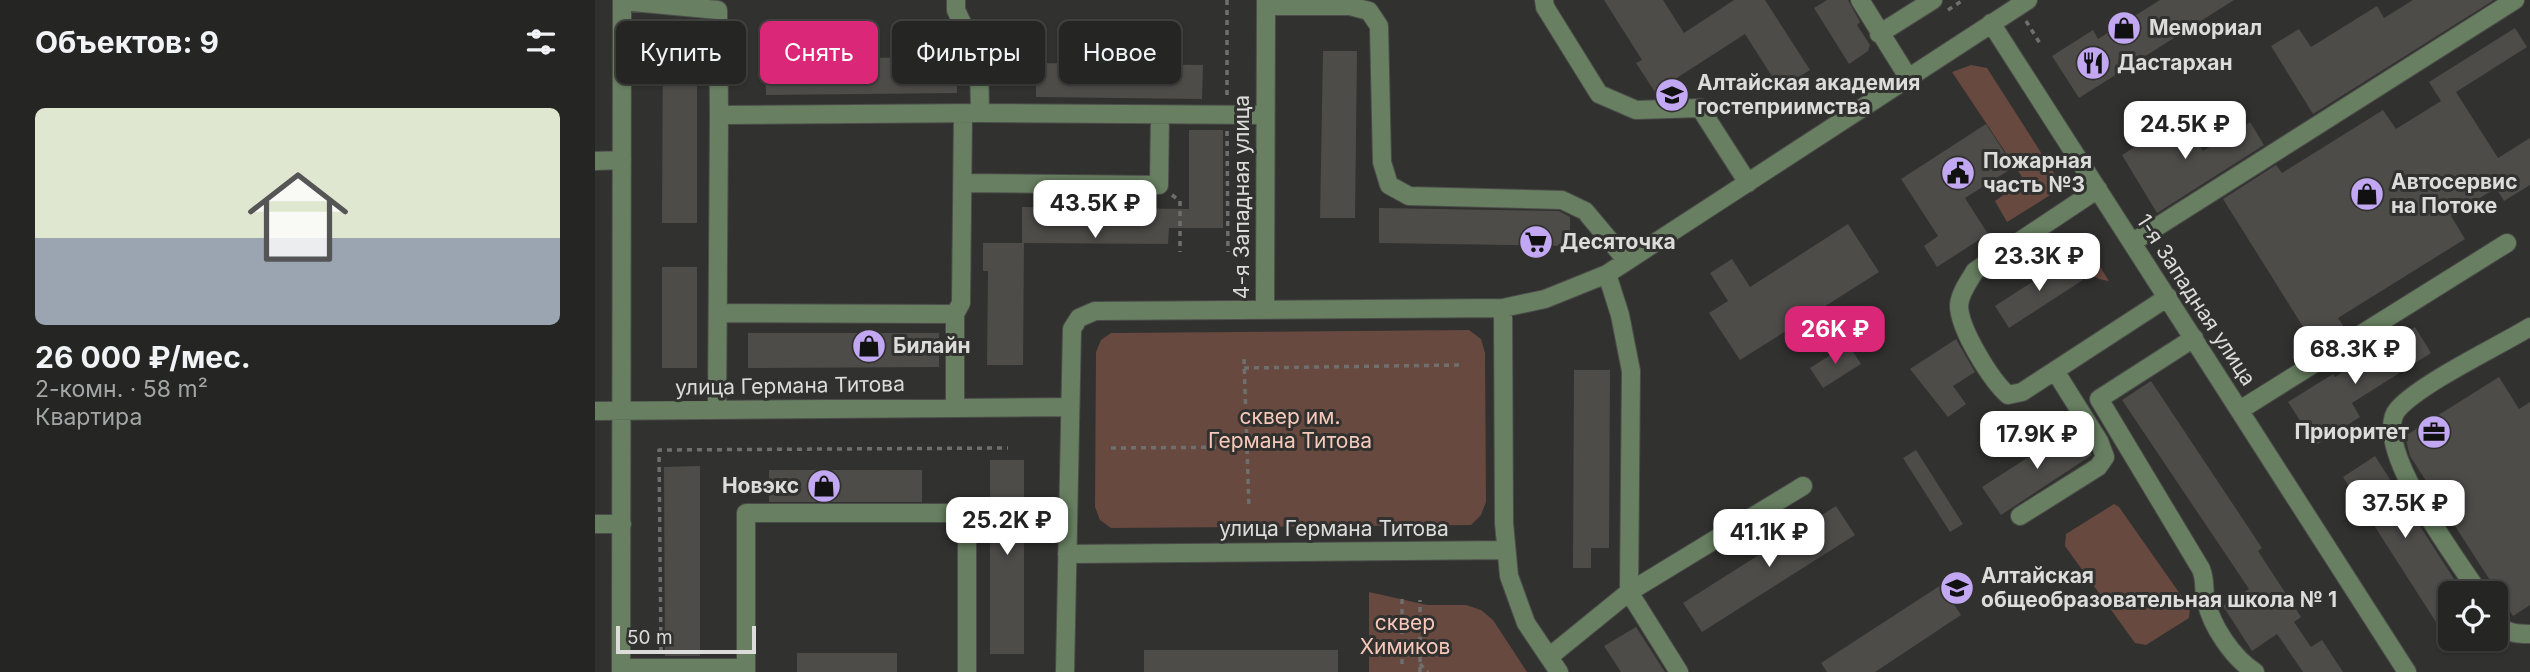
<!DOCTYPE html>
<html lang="ru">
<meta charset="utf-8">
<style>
body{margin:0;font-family:Inter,sans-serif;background:#2d2d2b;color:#f1f3f6;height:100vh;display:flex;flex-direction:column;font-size:26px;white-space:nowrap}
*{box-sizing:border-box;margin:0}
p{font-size:23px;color:#a3a5a6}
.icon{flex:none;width:38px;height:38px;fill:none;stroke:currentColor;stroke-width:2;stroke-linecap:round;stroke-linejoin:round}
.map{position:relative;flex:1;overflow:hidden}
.details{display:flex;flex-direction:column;background:#252523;width:595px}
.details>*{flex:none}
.hud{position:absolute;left:21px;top:21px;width:665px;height:63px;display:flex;gap:14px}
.fabs{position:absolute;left:1843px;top:581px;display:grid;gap:14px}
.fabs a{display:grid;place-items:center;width:70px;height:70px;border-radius:10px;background:#252523;box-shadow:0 2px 5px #0004,0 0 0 2px #424241;font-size:35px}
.scale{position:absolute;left:21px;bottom:18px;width:140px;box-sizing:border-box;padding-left:7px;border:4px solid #dcdcdb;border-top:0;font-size:19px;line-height:24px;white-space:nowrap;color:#dcdcdb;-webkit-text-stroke:5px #31312f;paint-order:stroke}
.price{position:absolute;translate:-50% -60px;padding:0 16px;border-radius:14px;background:#fff;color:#222;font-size:23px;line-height:46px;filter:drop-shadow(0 2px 4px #0008)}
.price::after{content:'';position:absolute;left:50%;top:42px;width:21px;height:16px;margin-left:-10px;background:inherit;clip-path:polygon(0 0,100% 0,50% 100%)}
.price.current{background:#db2777;color:#fff}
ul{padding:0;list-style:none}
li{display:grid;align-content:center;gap:14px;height:371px;padding:0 35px}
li+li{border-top:2px solid #424241}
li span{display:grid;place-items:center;height:217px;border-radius:10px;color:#555}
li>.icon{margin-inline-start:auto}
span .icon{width:126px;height:126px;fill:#fffc;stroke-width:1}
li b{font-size:30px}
h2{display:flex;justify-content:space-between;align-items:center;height:84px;padding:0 35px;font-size:30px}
.tag{padding:0 24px;border-radius:10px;background:#252523;box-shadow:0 2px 5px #0004,0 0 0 2px #424241;font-size:24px;line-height:63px}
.tag.current{background:#db2777;color:#fff}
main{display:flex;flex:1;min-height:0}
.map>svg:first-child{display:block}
.green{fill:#68493f}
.building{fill:#4d4c49}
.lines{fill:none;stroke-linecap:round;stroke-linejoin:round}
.minor-casing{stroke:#4c4c4b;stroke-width:20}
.path{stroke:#6f6f6d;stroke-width:3.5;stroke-dasharray:5 5;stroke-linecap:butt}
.minor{stroke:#688061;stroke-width:18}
.labels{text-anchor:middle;stroke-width:6;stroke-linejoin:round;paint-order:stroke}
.poi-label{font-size:21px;font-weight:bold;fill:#dcdcdb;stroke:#31312f;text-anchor:start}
.street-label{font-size:21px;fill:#dcdcdb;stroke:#31312f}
.park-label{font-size:21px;fill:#f6c9bb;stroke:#31312f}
</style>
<main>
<section class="details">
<h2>Объектов: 9<svg class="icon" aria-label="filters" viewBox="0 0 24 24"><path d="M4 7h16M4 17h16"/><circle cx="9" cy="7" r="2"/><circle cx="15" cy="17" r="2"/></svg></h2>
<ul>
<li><span style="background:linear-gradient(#dfe7d0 60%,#9aa5b1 0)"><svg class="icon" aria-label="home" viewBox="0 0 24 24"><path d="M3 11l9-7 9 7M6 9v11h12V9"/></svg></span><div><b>26 000 ₽/мес.</b><p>2-комн. · 58 m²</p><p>Квартира</p></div></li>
</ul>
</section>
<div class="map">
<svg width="1935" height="672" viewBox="0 0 1935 672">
<rect width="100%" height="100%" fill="#31312f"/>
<path class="green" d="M1376,65L1392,68L1468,187L1412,222L1400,201L1429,180L1357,72Z
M1486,237L1514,281C1490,278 1478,260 1486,237Z
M874,330L886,339L890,353L891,502L886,515L876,525L516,528L505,520L500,507L501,352L506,340L516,333Z
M1519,504L1524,507L1595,608L1594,618L1551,645L1540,643L1470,546L1471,534Z
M774,592L832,605H871L886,610L898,620L932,672H774Z"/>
<path class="building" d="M1009,0H1068L1089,33L1139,0H1170L1215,70L1185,89L1150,34L1060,92L1041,63L1047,60Z
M1232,0H1253L1265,22L1262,25L1275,45L1273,51L1254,64L1219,8Z
M1565,0H1639L1484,98L1457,56L1498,30L1503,39Z
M1818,0H1899L1718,114L1676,46L1704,29L1716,47L1782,6L1789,18Z
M1920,28L1932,47L1861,92L1903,158L1935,138V185L1909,201L1901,188L1856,216L1870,239L1743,318L1751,330L1722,349L1628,199L1681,165L1687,173L1788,110L1801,129L1846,101L1834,82Z
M68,32H102V223H67Z
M728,51H762L760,218H725Z
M362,57V93L171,95L170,59Z
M441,63L608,65L607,99L441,97Z
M1587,118L1608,151L1655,122L1669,145L1562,213L1527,155Z
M1391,124L1419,167L1370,198L1393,234L1342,267L1329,246L1343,236L1306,179Z
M594,130H628V228H574L573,244L429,243L428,365H392L393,271H388V243H427V207L594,209Z
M784,208L964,211L975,217V246L784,243Z
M1253,224L1284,272L1145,360L1114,313L1133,301L1115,273L1137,259L1155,287Z
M1474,258L1488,280L1414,328L1400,306Z
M67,267H102V368H67Z
M1820,327L1836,353L1757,403L1765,417L1721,445L1693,402L1738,374L1740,377Z
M153,333H344V367L153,368Z
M1361,339L1380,372L1358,386L1371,404L1353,417L1315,369Z
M1253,344L1266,364L1228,388L1215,368Z
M979,370H1015L1014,548H996V568H978Z
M1904,377L1924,409L1935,402V605L1918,616L1815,456L1810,436Z
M1556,381L1667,548L1663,551L1706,617L1699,622L1716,647L1727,640L1748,672H1708L1682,634L1657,651L1628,606L1654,589L1527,400Z
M1480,427L1497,455L1406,515L1387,487Z
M1321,450L1368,524L1355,532L1308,458Z
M1780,456L1868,593H1855V644L1748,477Z
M395,460H429V654H395Z
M105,466V656H70L69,467Z
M174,470H327V502H174Z
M1241,506L1260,535L1107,632L1088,603Z
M1346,585L1366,615L1280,672H1232L1226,663Z
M1041,627L1070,672H1026L1009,646Z
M549,650H743V672H549Z
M202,653H302V672H202Z"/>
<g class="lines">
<g class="minor-casing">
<path id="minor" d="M361,0V10L384,59L385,113
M949,0L950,7L1004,94L1041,110L1105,108L1153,183
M1265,0L1313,77
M27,1L123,10L124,115L385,113L670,115
M671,6H755L774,11L784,26L787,162L794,185L814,196L967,200L990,211L1032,261
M1396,23L1812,672
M1284,34L1338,0
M0,161L27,160
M368,183L564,185L565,115
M1503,189L1380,271C1374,281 1365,293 1364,305C1364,329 1396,380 1413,395L1427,392L1573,297
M1538,242L1920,0
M908,308L909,523L914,576L931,623L964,672
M670,310L671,0
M123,313L360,314
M1599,338L1504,399L1606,569C1611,581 1608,589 1611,601C1617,627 1638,658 1660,672
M360,408V314L366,303L368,114
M122,410L124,115
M1645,410L1912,243
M0,411L474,407
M372,507V672
M1425,516L1503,467L1510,457L1504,441L1460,371
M0,524H27
M472,554L911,550
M1884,593C1863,560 1773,443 1803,409C1826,383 1902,347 1935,327
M1900,620C1908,633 1921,634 1935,634
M954,657L1034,592L1036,371L1025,315L1012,274
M26,668H151
M26,672L27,0
M151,672V513H372
M470,672L477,329L484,318L500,311L908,308L950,299L1012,274L1433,0
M1084,672L1034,592L1208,486"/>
</g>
<path class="path" d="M632,0V99
M1353,10L1368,0
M1431,21L1446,45
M632,131L633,252
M577,195L585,201V252
M649,359L654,508
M649,368L866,365
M516,448L653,447
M66,652L64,450L413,448
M807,664V599
M825,664L833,672
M825,672V600"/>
<use href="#minor" class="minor"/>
</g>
<defs>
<g id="shop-disc" transform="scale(1.75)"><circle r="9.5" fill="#c2a8f2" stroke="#31312f"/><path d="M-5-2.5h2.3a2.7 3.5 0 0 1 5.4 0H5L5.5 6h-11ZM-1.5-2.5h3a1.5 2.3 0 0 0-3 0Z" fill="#111"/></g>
<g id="restaurant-disc" transform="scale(1.75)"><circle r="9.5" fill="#c2a8f2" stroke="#31312f"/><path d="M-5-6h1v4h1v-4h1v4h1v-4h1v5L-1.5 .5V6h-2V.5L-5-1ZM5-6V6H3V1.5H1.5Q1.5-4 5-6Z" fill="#111"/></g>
<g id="university-disc" transform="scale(1.75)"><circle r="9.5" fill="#c2a8f2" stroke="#31312f"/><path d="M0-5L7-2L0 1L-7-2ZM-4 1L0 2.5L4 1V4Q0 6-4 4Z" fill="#111"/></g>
<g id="civic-disc" transform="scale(1.75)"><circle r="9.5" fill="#c2a8f2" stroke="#31312f"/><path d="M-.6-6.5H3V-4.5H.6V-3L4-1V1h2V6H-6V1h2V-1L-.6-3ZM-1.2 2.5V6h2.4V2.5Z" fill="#111"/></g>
<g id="supermarket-disc" transform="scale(1.75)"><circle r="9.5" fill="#c2a8f2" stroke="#31312f"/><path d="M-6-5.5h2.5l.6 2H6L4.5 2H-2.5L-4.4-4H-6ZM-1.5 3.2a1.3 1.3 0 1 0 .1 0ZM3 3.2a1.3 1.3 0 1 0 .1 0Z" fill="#111"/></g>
<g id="office-disc" transform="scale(1.75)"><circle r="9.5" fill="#c2a8f2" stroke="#31312f"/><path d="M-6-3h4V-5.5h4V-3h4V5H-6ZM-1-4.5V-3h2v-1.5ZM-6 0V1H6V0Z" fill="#111"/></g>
<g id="school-disc" transform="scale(1.75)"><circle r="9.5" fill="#c2a8f2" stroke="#31312f"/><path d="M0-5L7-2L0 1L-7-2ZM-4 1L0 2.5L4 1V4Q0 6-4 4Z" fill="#111"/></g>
</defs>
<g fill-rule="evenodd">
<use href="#shop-disc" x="1529" y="28"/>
<use href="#restaurant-disc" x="1498" y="63"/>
<use href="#university-disc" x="1077" y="95"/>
<use href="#civic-disc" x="1363" y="173"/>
<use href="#shop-disc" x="1772" y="194"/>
<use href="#supermarket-disc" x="941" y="242"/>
<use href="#shop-disc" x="274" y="346"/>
<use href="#office-disc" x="1839" y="432"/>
<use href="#shop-disc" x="229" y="486"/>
<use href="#school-disc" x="1362" y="588"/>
</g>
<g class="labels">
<g class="poi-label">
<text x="1554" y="35">Мемориал</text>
<text x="1522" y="70">Дастархан</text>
<text x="1102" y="90">Алтайская академия<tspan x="1102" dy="24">гостеприимства</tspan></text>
<text x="1388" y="168">Пожарная<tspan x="1388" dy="24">часть №3</tspan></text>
<text x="1796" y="189">Автосервис<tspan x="1796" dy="24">на Потоке</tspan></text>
<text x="965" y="249">Десяточка</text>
<text x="298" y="353">Билайн</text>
<text x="1814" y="439" text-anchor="end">Приоритет</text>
<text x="204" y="493" text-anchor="end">Новэкс</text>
<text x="1386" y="583">Алтайская<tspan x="1386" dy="24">общеобразовательная школа № 1</tspan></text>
</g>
<g class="street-label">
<text transform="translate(647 197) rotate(-90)" y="7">4-я Западная улица</text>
<text transform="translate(1601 300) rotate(57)" y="7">1-я Западная улица</text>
<text transform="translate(195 386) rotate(-1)" y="7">улица Германа Титова</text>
<text x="739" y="536">улица Германа Титова</text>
</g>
<g class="park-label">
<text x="695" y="424">сквер им.<tspan x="695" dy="24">Германа Титова</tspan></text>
<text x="810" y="630">сквер<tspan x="810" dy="24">Химиков</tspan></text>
</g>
</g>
</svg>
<div class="fabs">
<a><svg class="icon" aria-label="locate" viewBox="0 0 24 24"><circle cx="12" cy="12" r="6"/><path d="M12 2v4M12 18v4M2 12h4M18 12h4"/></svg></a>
</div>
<div class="scale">50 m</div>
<b class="price" style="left:1590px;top:161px">24.5K ₽</b>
<b class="price" style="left:500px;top:240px">43.5K ₽</b>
<b class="price" style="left:1444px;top:293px">23.3K ₽</b>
<b class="price current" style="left:1240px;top:366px">26K ₽</b>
<b class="price" style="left:1760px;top:386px">68.3K ₽</b>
<b class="price" style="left:1442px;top:471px">17.9K ₽</b>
<b class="price" style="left:1810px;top:540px">37.5K ₽</b>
<b class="price" style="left:412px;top:557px">25.2K ₽</b>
<b class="price" style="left:1174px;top:569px">41.1K ₽</b>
<div class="hud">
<a class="tag">Купить</a>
<a class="tag current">Снять</a>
<a class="tag">Фильтры</a>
<a class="tag">Новое</a>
</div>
</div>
</main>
